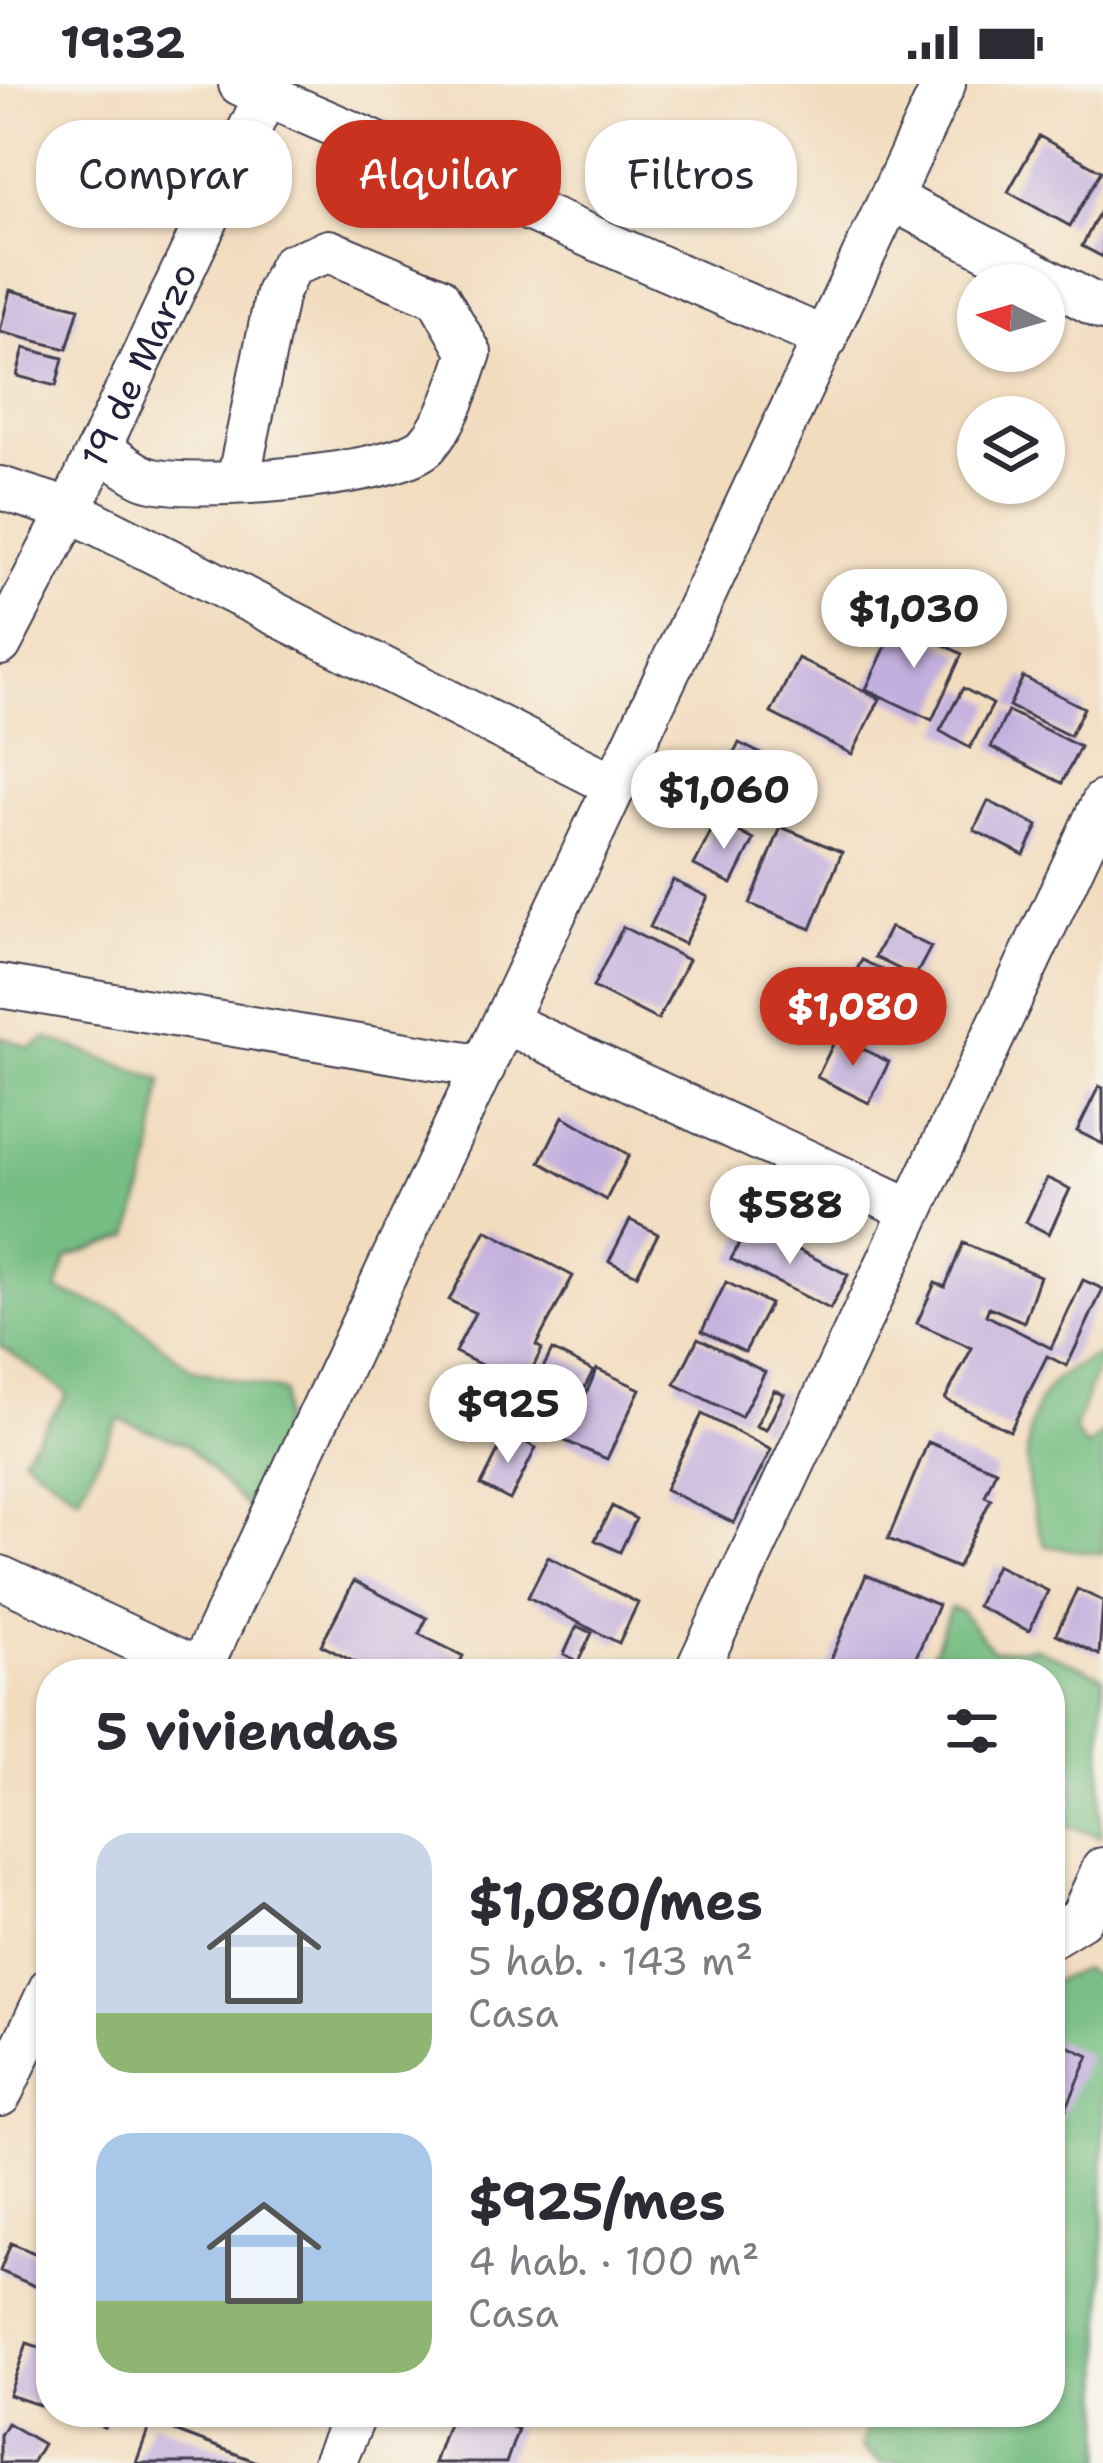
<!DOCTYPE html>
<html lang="es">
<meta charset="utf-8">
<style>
body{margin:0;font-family:"Shantell Sans",sans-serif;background:#f2f2f3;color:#2b2b33;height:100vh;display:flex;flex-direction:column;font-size:45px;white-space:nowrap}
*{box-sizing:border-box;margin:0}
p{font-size:39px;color:#7c7c81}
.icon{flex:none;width:66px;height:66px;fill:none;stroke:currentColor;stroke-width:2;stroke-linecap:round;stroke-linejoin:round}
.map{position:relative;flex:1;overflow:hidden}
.panel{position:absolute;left:36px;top:1575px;width:1029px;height:768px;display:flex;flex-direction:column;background:#fff;border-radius:48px;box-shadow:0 3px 9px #0004}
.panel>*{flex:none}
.top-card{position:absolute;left:36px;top:36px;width:1032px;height:108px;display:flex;gap:24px}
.needle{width:78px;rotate:275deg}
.tools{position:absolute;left:957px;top:180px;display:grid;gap:24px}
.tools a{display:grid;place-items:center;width:108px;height:108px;border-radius:50%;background:#fff;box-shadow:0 3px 9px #0004;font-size:60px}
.price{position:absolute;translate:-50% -102px;padding:0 27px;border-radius:42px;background:#fff;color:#222;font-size:39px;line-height:78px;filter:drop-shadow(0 3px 6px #0008)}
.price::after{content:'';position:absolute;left:50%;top:72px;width:36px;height:27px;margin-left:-18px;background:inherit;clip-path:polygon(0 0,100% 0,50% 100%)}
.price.current{background:#c8321e;color:#fff}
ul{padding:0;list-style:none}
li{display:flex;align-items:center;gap:36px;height:300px;padding:0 60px}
li span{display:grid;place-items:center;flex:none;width:336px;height:240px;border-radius:36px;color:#555}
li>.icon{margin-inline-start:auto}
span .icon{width:144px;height:144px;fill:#fffc;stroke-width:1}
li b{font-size:51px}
h2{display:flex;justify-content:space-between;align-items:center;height:144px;padding:0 60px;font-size:51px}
.chip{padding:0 42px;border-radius:48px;background:#fff;box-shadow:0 3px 9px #0004;font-size:42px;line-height:108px}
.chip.current{background:#c8321e;color:#fff}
.status{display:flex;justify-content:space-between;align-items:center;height:84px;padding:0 60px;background:#fff;direction:ltr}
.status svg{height:33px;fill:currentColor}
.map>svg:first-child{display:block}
.forest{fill:#77be83;stroke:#4c705f;stroke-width:3}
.building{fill:#c3afde}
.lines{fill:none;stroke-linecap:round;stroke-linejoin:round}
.minor-casing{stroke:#413e4f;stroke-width:46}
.minor{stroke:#fff;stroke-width:42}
.labels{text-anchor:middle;stroke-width:12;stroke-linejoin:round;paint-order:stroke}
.street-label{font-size:36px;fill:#22223b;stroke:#f7f3e8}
</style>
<div class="status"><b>19:32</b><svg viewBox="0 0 49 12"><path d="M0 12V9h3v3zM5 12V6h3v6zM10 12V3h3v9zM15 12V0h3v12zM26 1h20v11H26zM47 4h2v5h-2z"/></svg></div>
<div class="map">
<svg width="1103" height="2379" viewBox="0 0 1103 2379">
<rect width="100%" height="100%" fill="#f7f3e8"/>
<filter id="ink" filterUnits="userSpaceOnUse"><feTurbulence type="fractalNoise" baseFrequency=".00833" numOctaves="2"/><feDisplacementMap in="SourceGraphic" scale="24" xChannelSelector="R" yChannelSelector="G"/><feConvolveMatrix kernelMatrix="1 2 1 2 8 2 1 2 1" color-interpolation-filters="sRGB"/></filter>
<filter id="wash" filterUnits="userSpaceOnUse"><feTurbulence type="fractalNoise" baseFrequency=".004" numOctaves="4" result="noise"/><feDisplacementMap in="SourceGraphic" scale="48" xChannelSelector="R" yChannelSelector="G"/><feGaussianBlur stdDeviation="2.7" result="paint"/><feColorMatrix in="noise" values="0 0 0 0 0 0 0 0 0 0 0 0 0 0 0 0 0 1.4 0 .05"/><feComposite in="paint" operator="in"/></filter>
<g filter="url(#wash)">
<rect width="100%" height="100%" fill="#f2dcbe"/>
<path class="forest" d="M0,952L29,964L47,954L162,996L152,1074L130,1152L67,1174L57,1206L122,1229L191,1285L284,1308L277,1390L259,1436L186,1360L119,1335L78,1413L22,1373L68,1310L0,1261Z
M1103,1268L1074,1347L1087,1364L1103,1349V1470L1045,1462C1026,1415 1016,1350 1047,1305C1058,1289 1087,1277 1103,1268Z
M950,1524L961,1527L993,1567L1034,1563L1103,1592L1100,1753L1050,1735V1590H925Z
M1082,1885L1103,1897V2379H880L861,2363L871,2328H1050V1899Z"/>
<g id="blocks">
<path class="building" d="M1039,52L1101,87L1070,142L1008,108Z
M1103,121V173L1082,162Z
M10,206L79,224L67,265L0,248Z
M24,264L63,274L56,302L17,292Z
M897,538L962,570L932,636L866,605Z
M798,574L880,615L852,670L771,629Z
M1023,593L1084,624L1070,652L1009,622Z
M963,604L993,620L970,664L940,647Z
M1008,627L1080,663L1062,699L991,663Z
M739,659L798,688L774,736L716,706Z
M988,717L1038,742L1024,771L974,746Z
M717,736L754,756L732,800L694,781Z
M781,743L842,768L811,845L750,820Z
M673,796L708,813L684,860L650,843Z
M623,843L688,876L658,936L593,903Z
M890,843L931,863L915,893L875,873Z
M862,876L939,914L925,941L848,902Z
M837,952L889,978L869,1019L817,993Z
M1099,1002L1103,1004V1060L1077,1047Z
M563,1032L629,1071L606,1116L540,1078Z
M1047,1094L1070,1105L1049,1150L1026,1138Z
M630,1136L658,1150L637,1191L609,1177Z
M749,1141L848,1191L830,1225L731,1175Z
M486,1146L573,1192L536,1261L542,1265L524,1302L455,1268L475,1229L449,1216Z
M963,1159L1040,1192L1024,1238L989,1223L986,1231L1051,1264L1083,1196L1103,1205L1067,1282L1047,1272L1010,1347L945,1315L972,1264L917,1239L935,1199L945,1203Z
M726,1198L770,1220L745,1268L702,1247Z
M698,1254L765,1288L741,1333L675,1300Z
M552,1266L593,1287L581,1311L540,1290Z
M597,1285L640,1305L607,1375L565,1357Z
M774,1306L784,1310L766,1346L756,1342Z
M702,1330L771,1366L734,1439L665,1405Z
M507,1349L536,1364L510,1416L481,1401Z
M928,1358L996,1386L985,1412L991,1415L957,1484L888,1455Z
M612,1422L636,1435L620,1468L595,1456Z
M548,1473L638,1519L619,1559L528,1513Z
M996,1481L1048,1507L1029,1547L977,1522Z
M866,1491L938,1521L909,1590H839L827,1585Z
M354,1497L427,1534L419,1550L463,1572L454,1590H378L321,1561Z
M1077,1505L1103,1517L1099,1571L1056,1550Z
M577,1542L592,1549L578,1578L564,1570Z
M1053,1955L1089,1972L1059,2041L1050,2037Z
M11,2159L51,2176V2209L0,2187Z
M27,2259L51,2267V2325L9,2311Z
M61,2328H110L104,2343Z
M452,2328H471L518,2345L506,2379H434Z
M151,2338L260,2379H136Z
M7,2339L43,2360L32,2379H0V2351Z"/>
</g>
</g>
<g filter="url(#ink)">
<use href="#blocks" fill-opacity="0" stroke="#413e4f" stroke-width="3"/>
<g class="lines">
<g class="minor-casing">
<g id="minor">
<path d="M240,0L826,255"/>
<path d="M892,115L1103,225"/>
<path d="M99,364C114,373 130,388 146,394C186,409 399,392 427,361C450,335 459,300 470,269L438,213L329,167L291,181L277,209L238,397"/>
<path d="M0,404L70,426L616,702"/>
<path id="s1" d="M0,560L70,426L271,0"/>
<path d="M0,902L484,983"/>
<path d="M507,939L912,1126"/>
<path d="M0,1493L200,1586"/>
<path d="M198,1590L944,0"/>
<path d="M695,1590L1103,718"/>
<path d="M1050,1853L1081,1834L1103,1785"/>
<path d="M0,2011L51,1903"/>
<path d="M334,2379L356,2328"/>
</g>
</g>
<use href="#minor" class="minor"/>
</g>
</g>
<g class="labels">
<g class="street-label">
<text dy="13" stroke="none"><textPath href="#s1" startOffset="312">19 de Marzo</textPath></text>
</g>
</g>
</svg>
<div class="tools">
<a><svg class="needle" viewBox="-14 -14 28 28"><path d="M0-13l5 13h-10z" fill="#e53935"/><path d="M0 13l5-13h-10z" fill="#7c7c81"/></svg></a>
<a><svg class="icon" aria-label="layers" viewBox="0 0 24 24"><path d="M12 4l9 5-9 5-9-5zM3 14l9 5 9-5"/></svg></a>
</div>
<b class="price" style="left:914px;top:587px">$1,030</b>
<b class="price" style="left:724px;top:768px">$1,060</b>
<b class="price current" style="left:853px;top:985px">$1,080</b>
<b class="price" style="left:790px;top:1183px">$588</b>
<b class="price" style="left:508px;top:1382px">$925</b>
<div class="top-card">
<a class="chip">Comprar</a>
<a class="chip current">Alquilar</a>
<a class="chip">Filtros</a>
</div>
<section class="panel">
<h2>5 viviendas<svg class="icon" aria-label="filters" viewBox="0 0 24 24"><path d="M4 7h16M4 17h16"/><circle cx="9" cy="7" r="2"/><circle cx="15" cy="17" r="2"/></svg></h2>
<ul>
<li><span style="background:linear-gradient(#c9d6e8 75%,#8fb573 0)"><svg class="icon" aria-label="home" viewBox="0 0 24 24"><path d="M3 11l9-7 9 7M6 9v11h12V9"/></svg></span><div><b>$1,080/mes</b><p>5 hab. · 143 m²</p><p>Casa</p></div></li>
<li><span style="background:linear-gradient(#a9c7e8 70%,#8fb573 0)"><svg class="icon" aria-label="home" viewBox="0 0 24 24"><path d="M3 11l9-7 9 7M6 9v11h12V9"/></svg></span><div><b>$925/mes</b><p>4 hab. · 100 m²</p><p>Casa</p></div></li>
</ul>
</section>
</div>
